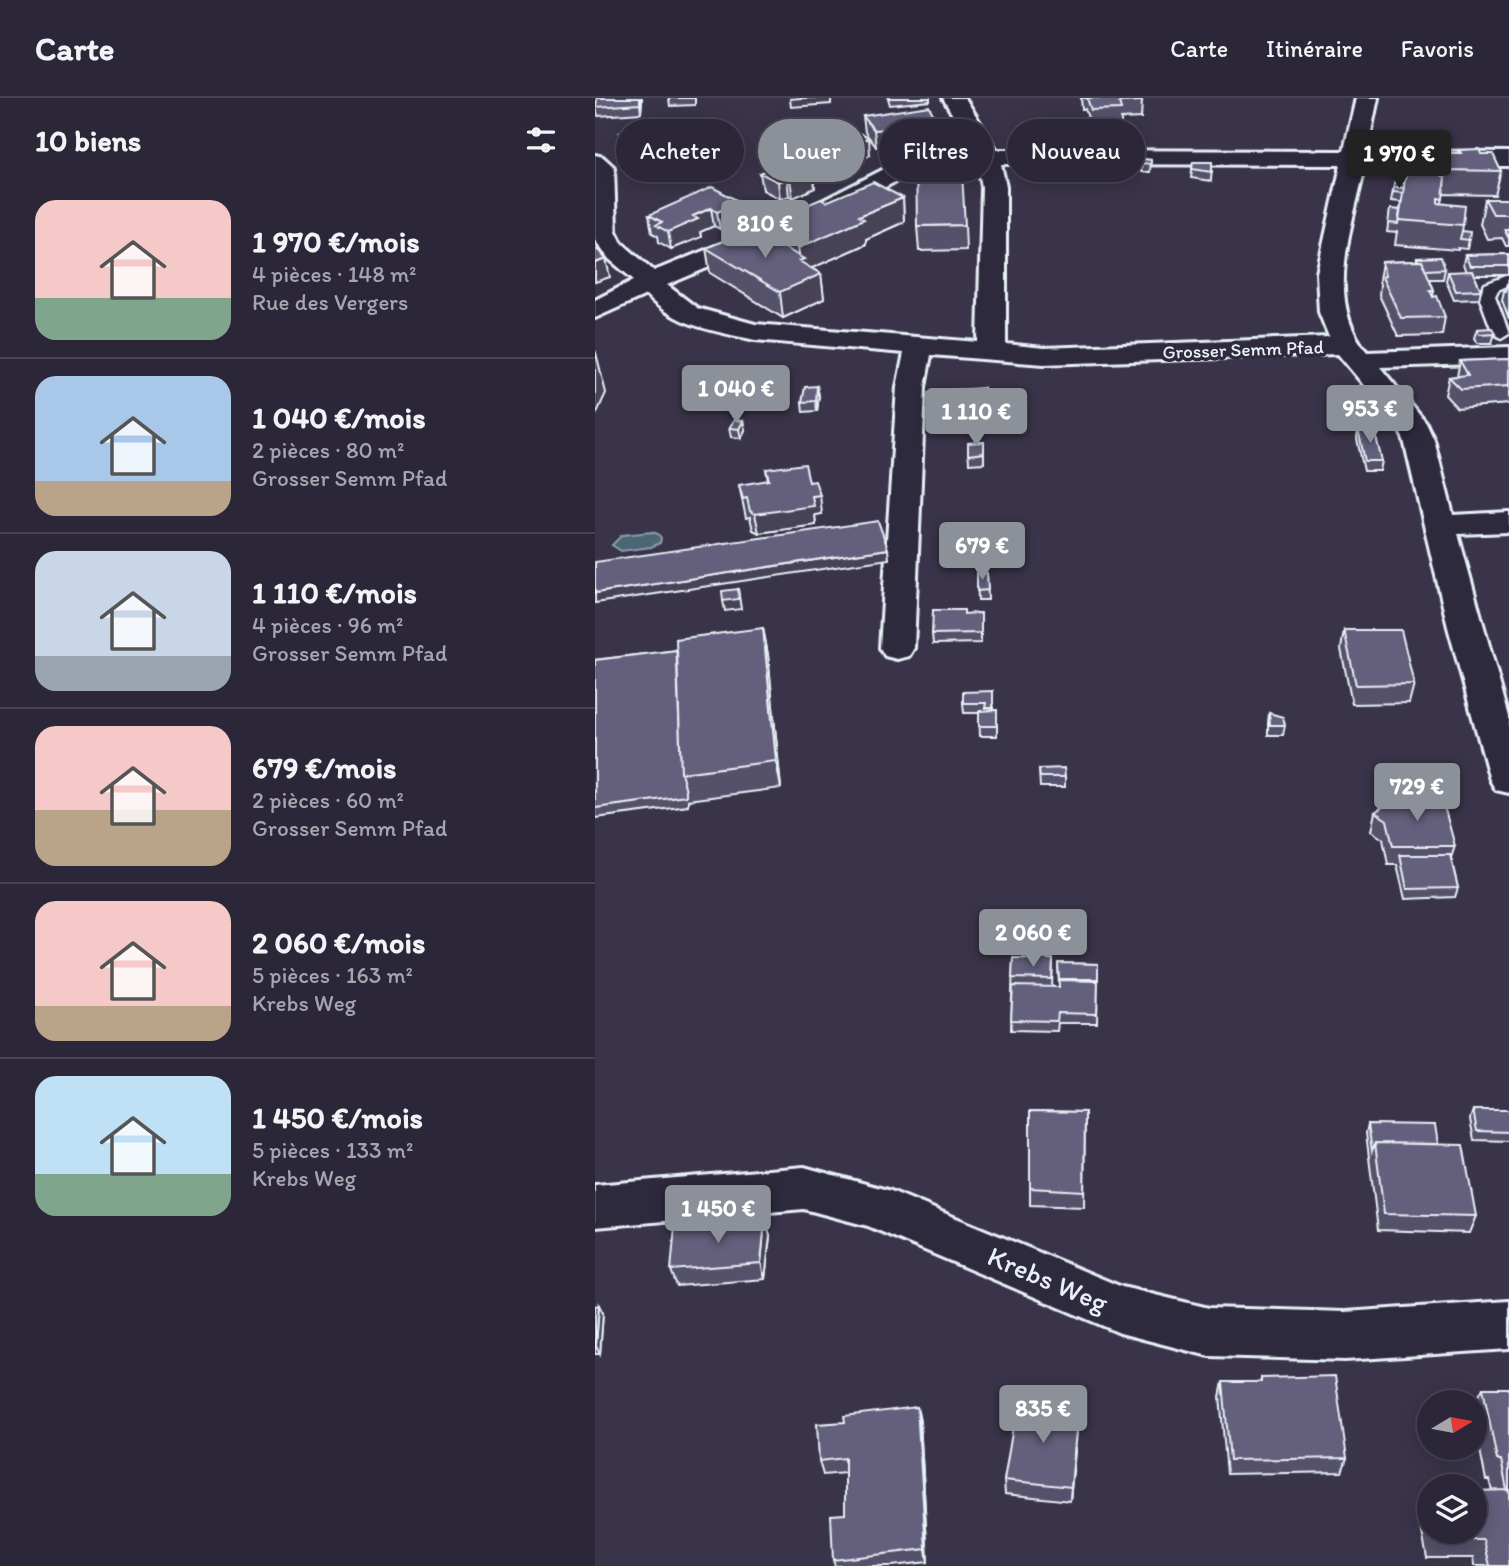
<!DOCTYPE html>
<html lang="fr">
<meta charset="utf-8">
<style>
body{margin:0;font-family:Itim,sans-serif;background:#383343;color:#f1f3f6;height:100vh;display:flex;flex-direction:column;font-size:26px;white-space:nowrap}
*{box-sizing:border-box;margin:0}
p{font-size:23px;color:#a6a5ae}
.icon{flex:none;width:38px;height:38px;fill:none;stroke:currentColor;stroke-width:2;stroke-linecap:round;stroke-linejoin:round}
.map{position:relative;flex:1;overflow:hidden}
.sheet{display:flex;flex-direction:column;background:#2c2738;width:595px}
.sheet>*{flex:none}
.banner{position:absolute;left:21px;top:21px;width:665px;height:63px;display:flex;gap:14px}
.needle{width:46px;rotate:80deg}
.tools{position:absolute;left:822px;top:1292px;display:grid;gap:14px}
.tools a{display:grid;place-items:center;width:70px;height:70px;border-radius:50%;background:#2c2738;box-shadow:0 4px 18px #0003,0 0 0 2px #484453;font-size:35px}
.price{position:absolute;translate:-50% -60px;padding:0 16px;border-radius:7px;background:#8c9099;color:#fff;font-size:23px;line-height:46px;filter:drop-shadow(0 2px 4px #0008)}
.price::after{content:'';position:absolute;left:50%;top:42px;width:21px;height:16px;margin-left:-10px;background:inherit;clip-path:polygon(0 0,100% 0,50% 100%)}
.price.current{background:#222;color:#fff}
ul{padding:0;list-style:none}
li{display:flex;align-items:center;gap:21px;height:175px;padding:0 35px}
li+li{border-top:2px solid #484453}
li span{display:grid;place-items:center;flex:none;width:196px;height:140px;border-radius:21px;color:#555}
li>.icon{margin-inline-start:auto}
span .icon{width:84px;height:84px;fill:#fffc;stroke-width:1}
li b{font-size:30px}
h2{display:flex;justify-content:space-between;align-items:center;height:84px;padding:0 35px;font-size:30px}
.pill{padding:0 24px;border-radius:32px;background:#2c2738;box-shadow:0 4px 18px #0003,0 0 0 2px #484453;font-size:24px;line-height:63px}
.pill.current{background:#8c9099;color:#fff}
header{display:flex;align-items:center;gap:42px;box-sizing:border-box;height:98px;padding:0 35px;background:#2c2738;border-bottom:2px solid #484453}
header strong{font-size:33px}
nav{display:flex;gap:38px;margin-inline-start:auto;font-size:24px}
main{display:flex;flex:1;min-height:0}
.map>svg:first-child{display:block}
.water{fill:#4d6676;stroke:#8b9eaa;stroke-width:2}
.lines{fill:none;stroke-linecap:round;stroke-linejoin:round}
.service-casing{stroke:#e8f1f8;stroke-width:5}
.minor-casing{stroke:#e8f1f8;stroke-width:6}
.service{fill:#2f2a3d;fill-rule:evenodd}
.minor{fill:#2f2a3d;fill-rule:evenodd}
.wall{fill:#56516b;stroke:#e8f1f8;stroke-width:2;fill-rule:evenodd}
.shaded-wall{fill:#464257;stroke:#e8f1f8;stroke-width:2}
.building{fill:#645e7c;stroke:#e8f1f8;stroke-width:2}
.labels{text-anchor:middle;stroke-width:7;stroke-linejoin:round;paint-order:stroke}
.far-street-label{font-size:19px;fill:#e8f1f8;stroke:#2f2a3d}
.near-street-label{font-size:28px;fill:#e8f1f8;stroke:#2f2a3d}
</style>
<header>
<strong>Carte</strong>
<nav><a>Carte</a><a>Itinéraire</a><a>Favoris</a></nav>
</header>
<main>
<section class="sheet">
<h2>10 biens<svg class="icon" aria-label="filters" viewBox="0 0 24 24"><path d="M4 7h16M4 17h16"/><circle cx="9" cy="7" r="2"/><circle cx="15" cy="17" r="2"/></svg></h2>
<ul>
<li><span style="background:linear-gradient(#f6c9c9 70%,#7fa58c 0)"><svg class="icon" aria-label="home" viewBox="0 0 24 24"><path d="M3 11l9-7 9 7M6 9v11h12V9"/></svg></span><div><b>1 970 €/mois</b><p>4 pièces · 148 m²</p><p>Rue des Vergers</p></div></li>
<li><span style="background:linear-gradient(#a9c7e8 75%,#b9a48a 0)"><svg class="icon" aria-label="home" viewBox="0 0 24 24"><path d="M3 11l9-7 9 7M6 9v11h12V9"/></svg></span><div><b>1 040 €/mois</b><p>2 pièces · 80 m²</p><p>Grosser Semm Pfad</p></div></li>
<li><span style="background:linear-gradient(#c9d6e8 75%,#9aa5b1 0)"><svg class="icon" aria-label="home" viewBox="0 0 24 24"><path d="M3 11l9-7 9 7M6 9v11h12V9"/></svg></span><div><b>1 110 €/mois</b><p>4 pièces · 96 m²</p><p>Grosser Semm Pfad</p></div></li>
<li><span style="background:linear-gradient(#f6c9c9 60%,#b9a48a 0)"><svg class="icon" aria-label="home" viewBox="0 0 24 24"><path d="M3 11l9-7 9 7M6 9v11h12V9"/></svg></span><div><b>679 €/mois</b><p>2 pièces · 60 m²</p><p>Grosser Semm Pfad</p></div></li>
<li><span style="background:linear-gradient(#f6c9c9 75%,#b9a48a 0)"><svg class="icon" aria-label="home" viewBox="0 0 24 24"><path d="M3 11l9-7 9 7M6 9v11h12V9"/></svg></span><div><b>2 060 €/mois</b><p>5 pièces · 163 m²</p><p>Krebs Weg</p></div></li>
<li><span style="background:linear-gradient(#bfe0f5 70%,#7fa58c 0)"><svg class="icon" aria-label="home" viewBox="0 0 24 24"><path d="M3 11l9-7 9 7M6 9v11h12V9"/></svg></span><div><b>1 450 €/mois</b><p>5 pièces · 133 m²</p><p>Krebs Weg</p></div></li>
</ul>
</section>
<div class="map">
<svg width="914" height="1468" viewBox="0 0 914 1468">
<rect width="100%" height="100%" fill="#3a344a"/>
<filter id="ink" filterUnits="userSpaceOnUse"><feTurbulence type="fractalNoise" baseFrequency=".0143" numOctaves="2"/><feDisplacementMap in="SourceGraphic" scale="14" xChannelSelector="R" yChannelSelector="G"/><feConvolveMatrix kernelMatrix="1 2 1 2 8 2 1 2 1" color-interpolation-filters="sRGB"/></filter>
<g filter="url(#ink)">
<path class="water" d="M57,434L63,436L66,440L65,445L56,449L26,453L17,447L27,437Z"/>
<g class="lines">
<g class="service-casing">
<path id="service" d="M914,177V187L903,192L900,198L914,235L906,240L898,235L884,198L890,186Z"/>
</g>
<g class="minor-casing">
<path id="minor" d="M348,0H370L402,52L749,53L761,0H783L772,53L914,54V68H770C758,127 728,202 772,254L914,249V265L785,269L831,325L839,342L858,417L914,414V434L863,436L914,619V695L901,692L895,682L853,529L809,342L802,327L743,256L449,266L336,257L330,289L319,550L314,558L302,561L290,558L285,550L302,289L309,255L160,242C120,233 80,228 51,197L0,220V202L39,182L14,161L0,142V57L8,59L19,69L21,133L27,145L59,173L150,136L159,133L168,136L172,141L168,146L72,187L102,210L160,226L383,244L387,89L383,67L313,77L243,114L234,116L225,114L222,109L225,104L299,66L379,54ZM406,66L746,67L722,175L724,214L734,239L449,250L411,246V89Z
M209,1069L296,1093L527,1189L614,1210L750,1214L914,1203V1251L750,1262L614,1258L525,1235L273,1128L209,1111L0,1129V1087Z"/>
</g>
<use href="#service" class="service"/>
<use href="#minor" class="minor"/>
</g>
<path class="wall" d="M2,0H47L46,15L3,18L1,9Z
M74,0H100V7L75,8Z
M293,0H335V3L295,7Z
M486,0H546L547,3L546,20L526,21V28L496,29L490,11H487Z
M268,18L342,24L343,40L341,41V43L292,50L291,48L281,49L270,34Z
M225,32L275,57L268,60L269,63L228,79L219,75L220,90L198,100L194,98L185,101L168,92L165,75L183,67L175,66L173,58L201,41L202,47L226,38ZM197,53L198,62L187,65L191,58V54Z
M25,35L77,44L39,54L27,44Z
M864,52L886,56L906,73L900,97L848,96L847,106L868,127L867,133L874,142L872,151L863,150V152L800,147L802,133V135L792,134L794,120L805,112L806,103V104L796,103L799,87L800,79L810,80L814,55H863Z
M547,61L556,62L555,74H546Z
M598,64H617L616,83L596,80Z
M308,100L309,124L271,141V146L217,170L226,176L229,201L188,220L115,175L111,150L166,136L164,127L231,104Z
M890,101H914V148H911L907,140L892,141L885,126Z
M145,104L147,122L125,131L119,128L105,134L106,139L76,151L64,144L63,138L57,135L54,117Z
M370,127L371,152L324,153L322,128Z
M914,156V177H879L886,192L884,201L859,202L851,183L853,174H871L868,166L870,157Z
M822,160L850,171L848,181H835L839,192L838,199L850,219L847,237L803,238L784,197L785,187L784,182L787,164L821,163Z
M914,181V221L907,202L909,193H911Z
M882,231L900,235L897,245H882L879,240Z
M914,261V306L862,310L850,297L854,279L862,278L865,263Z
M222,288L224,298L222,313L208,314L207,304Z
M389,290V323L360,321V312Z
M148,323L150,332L146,340L136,339L134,330Z
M763,331L787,363L785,373H769L762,341Z
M389,344V365L374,366L373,345Z
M171,371L214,384L227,416L220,417L221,427L164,435L158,432L155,419L151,420L144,387L173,383Z
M382,475H392L393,502H383Z
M386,515V545L338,546L337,536L369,516Z
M168,530L173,557L186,690L93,702V708L0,720V562L82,552Z
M749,532L819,586L814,605L757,606L746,551Z
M398,593V612H402V638H385L384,615H369L368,605Z
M674,615L690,627L688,637H673V625Z
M444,671L470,679V689H445Z
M809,699L817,702L860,748L856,760L863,790L860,799L810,801L802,767H793L788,741L776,733L780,714L786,710L787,702H809Z
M418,860L458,861L457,889H464L463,865L503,866L502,925H463L462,933L416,932Z
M878,1012H914V1043L879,1042L875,1021Z
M435,1013L490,1014L489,1109L435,1107Z
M773,1026L843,1046L881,1118L874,1135L783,1132L771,1035Z
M175,1138L170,1181L82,1188L76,1172Z
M0,1208L8,1215L5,1256H0Z
M666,1280L752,1360L747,1374L632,1376L625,1299L628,1284H665Z
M888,1290H914V1468H879L878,1460H832L823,1413L833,1394H835V1433H880L897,1393L894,1382H891L880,1327V1305Z
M322,1309L325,1324L333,1464L297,1468H240L238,1462L250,1416V1375L228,1377L224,1363L250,1324Z
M483,1310L475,1403L410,1396L409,1382Z"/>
<path class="shaded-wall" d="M45,0H47V3L46,15L45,6Z
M205,0H236V6L196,9L195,1Z
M342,24L343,40L341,41V43L292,50L291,33Z
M290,31L291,48L281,49L279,32Z
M75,35L77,44L39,54L37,46Z
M274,40L275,57L268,60L269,63L228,79L226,62Z
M201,44L202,52L197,49V53L191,54V58L185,67L184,58L189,52L188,46Z
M218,73L220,90L198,100L195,82Z
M192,80L194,98L185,101L183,84Z
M308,100L309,124L271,141V146L210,173L226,176L229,201L188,220L185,194L205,162L203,150L264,118Z
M145,104L147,122L125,131L122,114Z
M116,110L119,128L105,134L106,139L76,151L73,134L98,118Z
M11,161L15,179L0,184V165Z
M1,255L11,295L0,319V257Z
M222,288L224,298L222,313L221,303Z
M148,323L150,332L146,340L144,331Z
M225,397L227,416L220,417L221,427L164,435L160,416L217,398Z
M293,451L294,461L0,505V495Z
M143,491L146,511L130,513L128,503Z
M168,530L173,557L186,690L181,663Z
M170,1122L175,1138L170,1181L166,1165Z
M4,1207L8,1215L5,1256L1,1248Z
M322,1309L325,1324L333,1464L331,1451Z
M483,1310V1325L475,1403L476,1389Z"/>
<path class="building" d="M2,0H45V6L1,9Z
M492,0H546L547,3L524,4L526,11L496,12Z
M334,8L342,24H339L340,26L291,33L290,31L279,32L268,18Z
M62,25L75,35L37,46L25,35Z
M244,25L274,40L263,44L267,46L226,62L197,49L230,37L225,32Z
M201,41V44L188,46V42Z
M179,49H190L184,58H173Z
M884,51L886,56H898L906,73L849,72L847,78H850L848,101L843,100V105L870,108L868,127L804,122L814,55H866L864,52Z
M366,56L370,127L322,128L321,57Z
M196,61L218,73L195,82L192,80L183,84L165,75Z
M547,61L556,62V66L546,65Z
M598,64H617V74L597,71Z
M800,79L810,80L809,85L800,84Z
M278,84L308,100L264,118L269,121L203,150L164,127L226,101L231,104Z
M117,89L145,104L122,114L116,110L98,118L103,121L73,134L61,127L67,124L54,117Z
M799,89L809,90L808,95L798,94Z
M890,101H914V116H898Z
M795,111L805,112L803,126L793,125Z
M157,131L209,161L204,163L226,176L185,194L111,150Z
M909,131H914V139H913Z
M867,133L875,134L874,142L865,141Z
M2,151L11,161L0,165V152Z
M914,156V168H875L870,157Z
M846,159L850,171L831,172L827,163H823L822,160Z
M827,163L839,192H835L838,199L842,198L850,219L806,220L787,179L790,178L787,164Z
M877,173L886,192L861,193L853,174Z
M897,230L900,235L884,236L882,231Z
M914,261V288L866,291L854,279L873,277L865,263Z
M222,288L221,303L207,304L210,289Z
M389,290V313L360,312V292Z
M139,322L148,323L144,331L134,330Z
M763,331H779L787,363H770Z
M389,344V355L373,357V345Z
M210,366L214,384L220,383L225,397L217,398L219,408L160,416L155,413L152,400L148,401L144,387L174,382L171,371Z
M283,423L293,451L0,495V464Z
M382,475H392L393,492L382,493Z
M143,491L144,501L128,503L127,493Z
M338,512H369V516L386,515V535L337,536Z
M168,530L181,663L86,675L81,541Z
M749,532H806L819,586L761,587Z
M82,552L86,675L91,692V698L0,710V562Z
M398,593V610H390L391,605H368V594Z
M402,612V628H384V613Z
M674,615L688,619L690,627H675Z
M469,670L470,679H445L444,671Z
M809,699H815L817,702L847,701L860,748H798L792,722L780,714L789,708L787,702H810Z
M805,757H855L863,790L812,791Z
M418,860L458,861L457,881L417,880Z
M463,865L503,866V881H464Z
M464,882L503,883L502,916L463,915L462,923L416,922L418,888L464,889Z
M878,1012H914V1034L882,1033Z
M435,1013L490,1014L489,1093L435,1090Z
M773,1026L840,1027L843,1046L780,1045L777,1053Z
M780,1045L868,1047L881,1118L789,1116Z
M170,1122L166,1165L76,1172L80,1128Z
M4,1207L1,1248H0V1208Z
M740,1278L752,1360L635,1362L628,1284H666V1280Z
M888,1290H914V1468H895L889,1442H842L841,1433H880V1393L912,1392L906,1362H902Z
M422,1305L483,1310L476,1389L409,1382Z
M322,1309L331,1451L238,1462L236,1417L250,1416V1360L224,1363L222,1326L250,1324L249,1318Z"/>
</g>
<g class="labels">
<g class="far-street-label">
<text transform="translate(648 251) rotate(-2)" y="7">Grosser Semm Pfad</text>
</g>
<g class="near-street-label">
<text transform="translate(453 1181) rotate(23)" y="10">Krebs Weg</text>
</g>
</g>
</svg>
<div class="tools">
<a><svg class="needle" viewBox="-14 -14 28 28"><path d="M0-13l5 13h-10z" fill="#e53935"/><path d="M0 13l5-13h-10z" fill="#a6a5ae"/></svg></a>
<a><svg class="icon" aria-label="layers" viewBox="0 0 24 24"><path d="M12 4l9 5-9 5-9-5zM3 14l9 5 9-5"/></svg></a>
</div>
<b class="price current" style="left:804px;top:92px">1 970 €</b>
<b class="price" style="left:170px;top:162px">810 €</b>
<b class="price" style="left:141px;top:327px">1 040 €</b>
<b class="price" style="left:775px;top:347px">953 €</b>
<b class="price" style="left:381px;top:350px">1 110 €</b>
<b class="price" style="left:387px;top:484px">679 €</b>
<b class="price" style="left:822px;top:725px">729 €</b>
<b class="price" style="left:438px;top:871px">2 060 €</b>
<b class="price" style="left:123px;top:1147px">1 450 €</b>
<b class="price" style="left:448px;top:1347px">835 €</b>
<div class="banner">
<a class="pill">Acheter</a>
<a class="pill current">Louer</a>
<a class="pill">Filtres</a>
<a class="pill">Nouveau</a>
</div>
</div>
</main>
